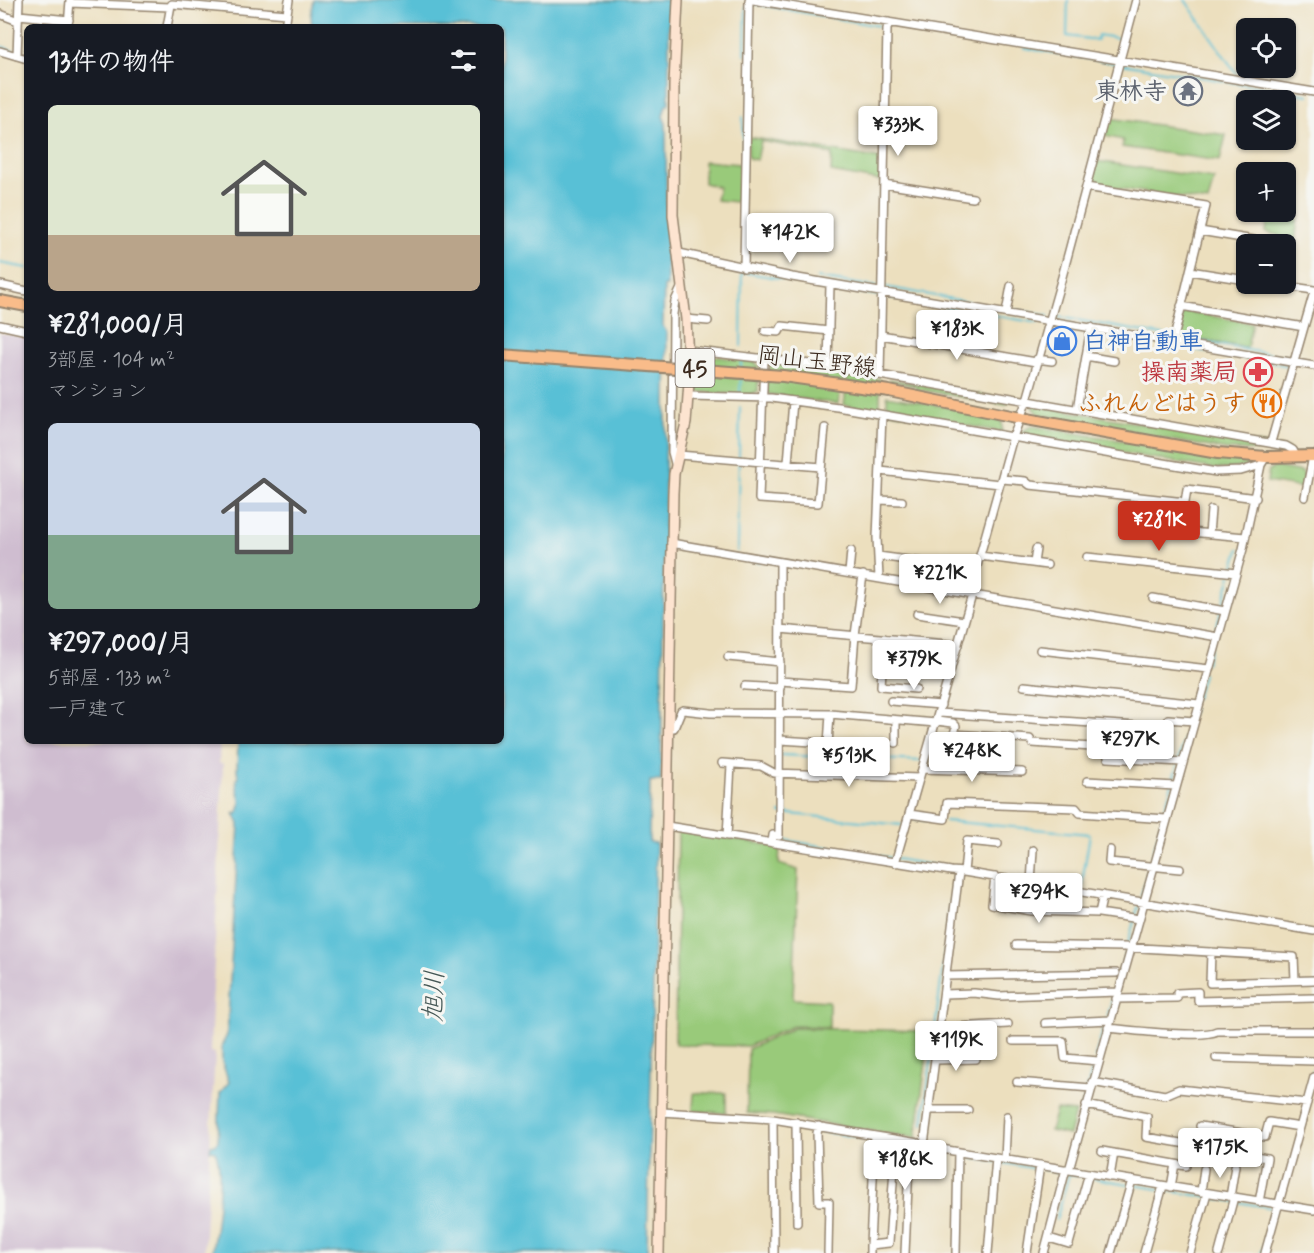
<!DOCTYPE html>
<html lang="ja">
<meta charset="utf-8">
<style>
body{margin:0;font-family:Mynerve,"Klee One",sans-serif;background:#242831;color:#f1f3f6;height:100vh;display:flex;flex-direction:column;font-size:22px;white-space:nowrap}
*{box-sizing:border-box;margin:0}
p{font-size:20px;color:#9ea1a6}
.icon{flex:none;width:33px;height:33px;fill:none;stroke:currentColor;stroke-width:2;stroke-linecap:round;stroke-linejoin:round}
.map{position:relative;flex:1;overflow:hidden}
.side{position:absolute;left:24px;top:24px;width:480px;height:720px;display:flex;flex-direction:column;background:#171b24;border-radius:9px;box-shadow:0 2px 4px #0004}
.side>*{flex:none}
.buttons{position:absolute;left:1236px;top:18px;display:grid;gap:12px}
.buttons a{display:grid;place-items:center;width:60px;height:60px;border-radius:9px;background:#171b24;box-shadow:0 2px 4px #0004;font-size:30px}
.price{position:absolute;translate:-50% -51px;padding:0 14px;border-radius:6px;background:#fff;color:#222;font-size:20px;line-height:39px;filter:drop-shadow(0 2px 3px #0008)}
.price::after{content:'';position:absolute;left:50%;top:36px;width:18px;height:14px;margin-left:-9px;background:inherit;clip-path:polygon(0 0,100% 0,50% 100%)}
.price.on{background:#c8321e;color:#fff}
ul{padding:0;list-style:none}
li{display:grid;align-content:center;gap:12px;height:318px;padding:0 24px}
li span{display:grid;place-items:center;height:186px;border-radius:9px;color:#555}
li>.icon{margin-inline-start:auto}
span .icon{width:108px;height:108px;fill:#fffc;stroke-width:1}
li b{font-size:26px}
h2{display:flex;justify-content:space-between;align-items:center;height:72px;padding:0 24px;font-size:26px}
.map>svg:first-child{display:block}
.industrial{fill:#cfbdd0}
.green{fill:#99ca7a;stroke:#6a7a4c;stroke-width:1.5}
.water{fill:#59c0d6;stroke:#4a757a;stroke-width:1.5}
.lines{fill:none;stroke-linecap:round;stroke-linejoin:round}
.stream{stroke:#59c0d6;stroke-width:2}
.street-casing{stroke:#94846e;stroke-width:10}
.secondary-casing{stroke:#94846e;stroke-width:12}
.primary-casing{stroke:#94846e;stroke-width:14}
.street{stroke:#fff;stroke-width:7}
.secondary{stroke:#fde4d0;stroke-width:9}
.primary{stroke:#f9bc8a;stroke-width:10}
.primary-bridge-casing{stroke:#94846e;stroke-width:14;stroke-linecap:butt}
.primary-bridge{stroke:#f9bc8a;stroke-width:10}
.labels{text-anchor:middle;stroke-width:6;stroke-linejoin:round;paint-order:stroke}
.shield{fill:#f6f6f2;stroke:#73675e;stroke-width:1.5}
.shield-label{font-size:22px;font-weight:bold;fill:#3b2a1e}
.worship-label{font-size:24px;font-weight:bold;fill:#5b616d;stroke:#f6f6f2;text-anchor:end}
.shop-label{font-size:24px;font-weight:bold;fill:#366cbe;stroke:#f6f6f2;text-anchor:start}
.street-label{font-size:24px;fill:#3b2a1e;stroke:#f6f6f2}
.health-label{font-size:24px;font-weight:bold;fill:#be3a42;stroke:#f6f6f2;text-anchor:end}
.food-label{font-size:24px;font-weight:bold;fill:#c56008;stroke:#f6f6f2;text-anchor:end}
.water-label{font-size:26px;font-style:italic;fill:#445755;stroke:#f6f6f2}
</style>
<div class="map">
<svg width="1314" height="1253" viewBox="0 0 1314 1253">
<rect width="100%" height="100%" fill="#f6f6f2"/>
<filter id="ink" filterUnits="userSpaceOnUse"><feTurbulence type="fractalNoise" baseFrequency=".0167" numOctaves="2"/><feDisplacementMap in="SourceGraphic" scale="12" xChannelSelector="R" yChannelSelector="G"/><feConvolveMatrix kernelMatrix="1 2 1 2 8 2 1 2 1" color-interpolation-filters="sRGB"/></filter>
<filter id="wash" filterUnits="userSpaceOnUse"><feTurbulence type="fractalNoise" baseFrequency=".008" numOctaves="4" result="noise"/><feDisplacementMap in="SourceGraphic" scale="24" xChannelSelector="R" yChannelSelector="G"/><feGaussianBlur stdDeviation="1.35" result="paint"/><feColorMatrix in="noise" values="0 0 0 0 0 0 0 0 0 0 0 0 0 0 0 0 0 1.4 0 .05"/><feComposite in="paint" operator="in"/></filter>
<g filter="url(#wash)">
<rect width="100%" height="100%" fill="#ecdfbe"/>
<path class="industrial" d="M0,333L27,338V741H220L219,763L223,764L210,1052L215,1053L204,1253H0Z"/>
<path class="green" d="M1109,118L1226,135L1220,161L1122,147L1123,140L1105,136Z
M748,137L882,159L881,181L831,172L832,154L761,141L757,160L748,158Z
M704,161L740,164L741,180L736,202L716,200L719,187L704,183Z
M1096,161L1214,179L1208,202L1090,184Z
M1269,213L1298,217L1295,244L1279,241L1278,235L1266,232Z
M1183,311L1252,323L1247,348L1177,336Z
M699,354L755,362L758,366V391L749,395L699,392L694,387L695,358Z
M776,363L844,374L838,404L768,394L766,388L769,368Z
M848,374L880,379V412L844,405Z
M890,379L1012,400L1005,405L916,389L915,386L894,382L891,384Z
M887,396C926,403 964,409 1002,421V432L887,411Z
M1034,405L1288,449L1289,451L1227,450L1096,427L1038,414L1033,408Z
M1032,426L1249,461L1252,463L1250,466L1229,469H1215L1021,435L1023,431Z
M1276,467L1302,472L1304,475L1302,488L1267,482L1269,470Z
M905,642L952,646L946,671L906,666Z
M680,830L780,847L779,864L798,870L793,999L829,1001V1027L793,1026L748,1046L675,1045L678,832Z
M794,1028L930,1031L916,1138L773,1115L747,1113L748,1049Z
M694,1093H726V1113L693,1111Z
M1056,1110L1075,1112L1069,1135L1050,1131Z"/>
<path class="water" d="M314,0H669V104L666,105L663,116L666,124L667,286H664L663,326L667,333L661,781H650L649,842L656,843L647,1253H212C215,1229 225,1171 215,1151L210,1150L211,1145L216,1144L218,1141L220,1093L229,1082L222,1062V1045L227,1035L239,824L234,813L237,814C246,797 232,790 238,776L237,770L238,741H501V27H312L311,16Z"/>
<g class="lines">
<path class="stream" d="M1068,0L1067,36L1097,40L1098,35L1122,39V41
M1185,0L1236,73
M750,3L879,26L886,25
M0,46L14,51
M1025,48L1309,95
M20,52L27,55
M745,54L746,6
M743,162V117
M0,263L27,268
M742,272L1038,323
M817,278L878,287L880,286L1048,316
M1054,316L1293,358
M1052,325L1290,366
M741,346L742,270
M741,370V361
M740,392L741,376
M737,551L740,407
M736,557L760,562
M1233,570L1239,549
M1215,632L1231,575
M1206,663L1212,642
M1196,698L1203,674
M1191,715L1193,709
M781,755L825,757
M830,757L923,761
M780,813L902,825
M1163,816L1188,726
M909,818L927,820
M945,821L1090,834L1081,889
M779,839L955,869L923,1125
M1141,896L1162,821
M1107,1018L1138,907
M1095,1058L1105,1023
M1312,1077L1314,1068
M776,1124L815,1130
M820,1131L927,1149
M971,1157L1037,1169
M1067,1162L1094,1063
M1042,1169L1128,1184
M1134,1185L1274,1208
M1056,1220L1069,1174
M1261,1253L1266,1237"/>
</g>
</g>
<g filter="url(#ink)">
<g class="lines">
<g class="street-casing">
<path id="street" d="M753,0L1314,92
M70,3L170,7
M172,4L287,14
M0,14L18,21
M19,15L69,20
M68,27L70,0
M167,27L171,5
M285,27L289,0
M0,51L27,59
M17,56L19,0
M884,184L973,198
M1086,187L1206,206L1190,271
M1200,231L1272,243
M679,253L792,277L1314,366
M744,268L749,0
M1271,284L1314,290
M0,285L27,291
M1181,306L1304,327
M1006,313L1011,286
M686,319L708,321
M0,325L27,331
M765,331L779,332L782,326L829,331
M881,335L1036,362
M1173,342L1190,271L1246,280
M688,350L828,366L1286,446L1293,450L1296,456
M1086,356L1114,361
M1037,359L1052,361
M764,360L759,499L818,503L825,428
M828,366L830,284
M880,375L887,29L889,22
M689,396L771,398L838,407L1216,472L1241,471L1261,465
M1077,409L1091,327
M1271,442L1314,292
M679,455L821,467
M788,463L793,401
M676,467L672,452L673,314L675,301L681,288
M880,471L1000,484
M1002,479L1025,481L1030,485L1185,502L1187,489L1256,498
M1305,497L1313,456
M1148,498L1146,528L1245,537
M879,500L902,501
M1176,531L1179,501
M1209,534L1211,510
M671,543L1218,637
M878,556L922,562
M980,556L1047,565
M1087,557L1236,573
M1034,563L1036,549
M849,573L851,551
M879,578L877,538L882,415
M1153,598L1225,611
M917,614L964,621
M780,629L958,645
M884,638L881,686L916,689
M1040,650L1209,669
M728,657L780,662
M780,681L851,686L855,635L863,575
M745,686L780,688
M1024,686L1199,704
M891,701L941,705
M939,713L1167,728L1168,719L1194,721
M830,714L936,723
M937,721L953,723L956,726L954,734L1030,739L1032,743L1107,748L1108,758L1182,762
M668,728H674L681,711L683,710L710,713L830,714L826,775
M780,740L829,743
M896,743V720
M722,763L761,766L774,773L919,778
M922,769L1022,772
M1087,781L1175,786
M909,814L945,819L947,803L1076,808L1080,813L1166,819
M667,826L951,871L964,872L1314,931
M727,836L731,765
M772,843L773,835L779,836L780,562
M1110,850L1109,862L1180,869
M895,863L972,595L970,591L1013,437L1027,400L1062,277L1136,0
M964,872L967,841L998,844
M995,877L992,904L1031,911L1099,913L1139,919
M1031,883L1033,850
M1099,913L1103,895
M1016,945L1124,947L1294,957L1295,980
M1211,952L1210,983L1314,980
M946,976L1116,973
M1177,993L1198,992V1001L1314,998
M944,994L974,993L999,996L1118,992
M1116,999L1177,998
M1045,1023L1110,1020
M939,1028L1008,1024
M1108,1028C1130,1030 1201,1039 1217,1031H1314
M1013,1041H1063L1065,1058L1098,1061
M937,1046L991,1045
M1216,1058L1314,1061
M936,1060L976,1059
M1017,1082L1091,1088
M1092,1082L1165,1095L1179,1089L1307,1103
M1086,1105L1147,1117L1146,1137L1267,1158L1259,1202
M929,1110H968
M662,1112L773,1119L918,1143L929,1147L1314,1210
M773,1119L774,1253
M796,1122L797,1223
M819,1126L817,1133L819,1202H829L828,1253
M1200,1126L1265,1137L1269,1122L1300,1127
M924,1145L959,872
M1102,1151L1186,1166
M1005,1159L1007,1116
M1069,1170L1243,549L1261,465L1266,457
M1110,1177L1114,1153
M1171,1187L1175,1164
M1201,1192L1204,1169
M1230,1197L1235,1166
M1049,1238L1069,1244L1089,1173
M870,1245L875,1136
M870,1253V1245L889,1243L895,1153L888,1149L873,1147
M905,1253L910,1142
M956,1253L958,1152
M988,1253L996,1158
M1027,1253L1040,1165
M1044,1253L1066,1169
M1111,1253L1132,1180
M1144,1253L1163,1186
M1190,1253L1207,1193
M1219,1253L1234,1197
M1265,1253L1314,1077"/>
</g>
<g class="secondary-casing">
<path id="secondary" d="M659,1253L673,493L674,474L686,423L689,382L686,319L673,215L674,85L678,0"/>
</g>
<g class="primary-casing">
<path id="primary" d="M0,301L27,306
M889,391L1021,418L1218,453L1266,457L1314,456"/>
</g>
<use href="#street" class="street"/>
<use href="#secondary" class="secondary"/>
<use href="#primary" class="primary"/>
<g class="primary-bridge-casing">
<path id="primary-bridge" d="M501,355L783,376L889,391"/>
</g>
<use href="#primary-bridge" class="primary-bridge"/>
</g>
</g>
<defs>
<g id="temple-ring" transform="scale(1.5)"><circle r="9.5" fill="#f6f6f2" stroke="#6b7280" stroke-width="1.5"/><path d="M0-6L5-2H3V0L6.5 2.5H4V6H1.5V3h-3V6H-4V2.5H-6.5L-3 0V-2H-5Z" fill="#6b7280"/></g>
<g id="shop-ring" transform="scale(1.5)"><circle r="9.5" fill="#f6f6f2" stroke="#3f7fe0" stroke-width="1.5"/><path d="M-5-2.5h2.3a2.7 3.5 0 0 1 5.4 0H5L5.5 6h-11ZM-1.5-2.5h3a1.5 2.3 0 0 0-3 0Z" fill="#3f7fe0"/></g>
<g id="pharmacy-ring" transform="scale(1.5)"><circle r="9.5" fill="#f6f6f2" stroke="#e0444e" stroke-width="1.5"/><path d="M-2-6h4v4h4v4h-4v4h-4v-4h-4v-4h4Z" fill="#e0444e"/></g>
<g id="restaurant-ring" transform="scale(1.5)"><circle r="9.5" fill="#f6f6f2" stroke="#e8710a" stroke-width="1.5"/><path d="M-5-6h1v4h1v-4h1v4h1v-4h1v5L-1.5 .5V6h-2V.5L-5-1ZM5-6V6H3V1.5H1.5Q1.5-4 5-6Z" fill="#e8710a"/></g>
</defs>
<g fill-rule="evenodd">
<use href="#temple-ring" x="1188" y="91"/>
<use href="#shop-ring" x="1062" y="341"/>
<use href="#pharmacy-ring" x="1258" y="372"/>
<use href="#restaurant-ring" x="1267" y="403"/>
</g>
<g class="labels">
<rect class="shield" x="675.5" y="349" width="39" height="38" rx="4.5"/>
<g class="shield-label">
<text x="695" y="376">45</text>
</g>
<g class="worship-label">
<text x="1167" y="99">東林寺</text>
</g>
<g class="shop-label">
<text x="1083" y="349">白神自動車</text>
</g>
<g class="street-label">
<text transform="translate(817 361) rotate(7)" y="8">岡山玉野線</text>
</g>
<g class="health-label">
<text x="1237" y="380">操南薬局</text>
</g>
<g class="food-label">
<text x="1246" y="411">ふれんどはうす</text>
</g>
<g class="water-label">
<text transform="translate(433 996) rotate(-88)" y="9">旭川</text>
</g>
</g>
</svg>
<div class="buttons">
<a><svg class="icon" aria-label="locate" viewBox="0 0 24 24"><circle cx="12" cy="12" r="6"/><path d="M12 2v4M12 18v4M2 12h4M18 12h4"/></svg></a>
<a><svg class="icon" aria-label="layers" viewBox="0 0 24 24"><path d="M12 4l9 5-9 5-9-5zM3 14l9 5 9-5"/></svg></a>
<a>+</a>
<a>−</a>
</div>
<b class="price" style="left:898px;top:157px">¥333K</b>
<b class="price" style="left:790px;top:264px">¥142K</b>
<b class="price" style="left:957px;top:361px">¥183K</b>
<b class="price on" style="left:1159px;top:552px">¥281K</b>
<b class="price" style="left:940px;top:605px">¥221K</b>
<b class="price" style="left:914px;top:691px">¥379K</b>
<b class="price" style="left:1130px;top:771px">¥297K</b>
<b class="price" style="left:972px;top:783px">¥248K</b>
<b class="price" style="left:849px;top:788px">¥513K</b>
<b class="price" style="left:1039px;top:924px">¥294K</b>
<b class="price" style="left:956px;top:1072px">¥119K</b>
<b class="price" style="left:1220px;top:1179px">¥175K</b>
<b class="price" style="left:905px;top:1191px">¥186K</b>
<section class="side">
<h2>13件の物件<svg class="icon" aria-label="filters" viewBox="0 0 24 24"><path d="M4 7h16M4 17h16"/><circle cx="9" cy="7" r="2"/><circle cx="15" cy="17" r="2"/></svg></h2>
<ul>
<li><span style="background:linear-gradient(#dfe7d0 70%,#b9a48a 0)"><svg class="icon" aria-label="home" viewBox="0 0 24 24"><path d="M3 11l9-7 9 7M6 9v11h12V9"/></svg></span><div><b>¥281,000/月</b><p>3部屋 · 104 m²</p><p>マンション</p></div></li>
<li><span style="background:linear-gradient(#c9d6e8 60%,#7fa58c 0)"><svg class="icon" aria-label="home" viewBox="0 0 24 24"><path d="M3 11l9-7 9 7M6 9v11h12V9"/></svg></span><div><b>¥297,000/月</b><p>5部屋 · 133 m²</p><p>一戸建て</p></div></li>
</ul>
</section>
</div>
